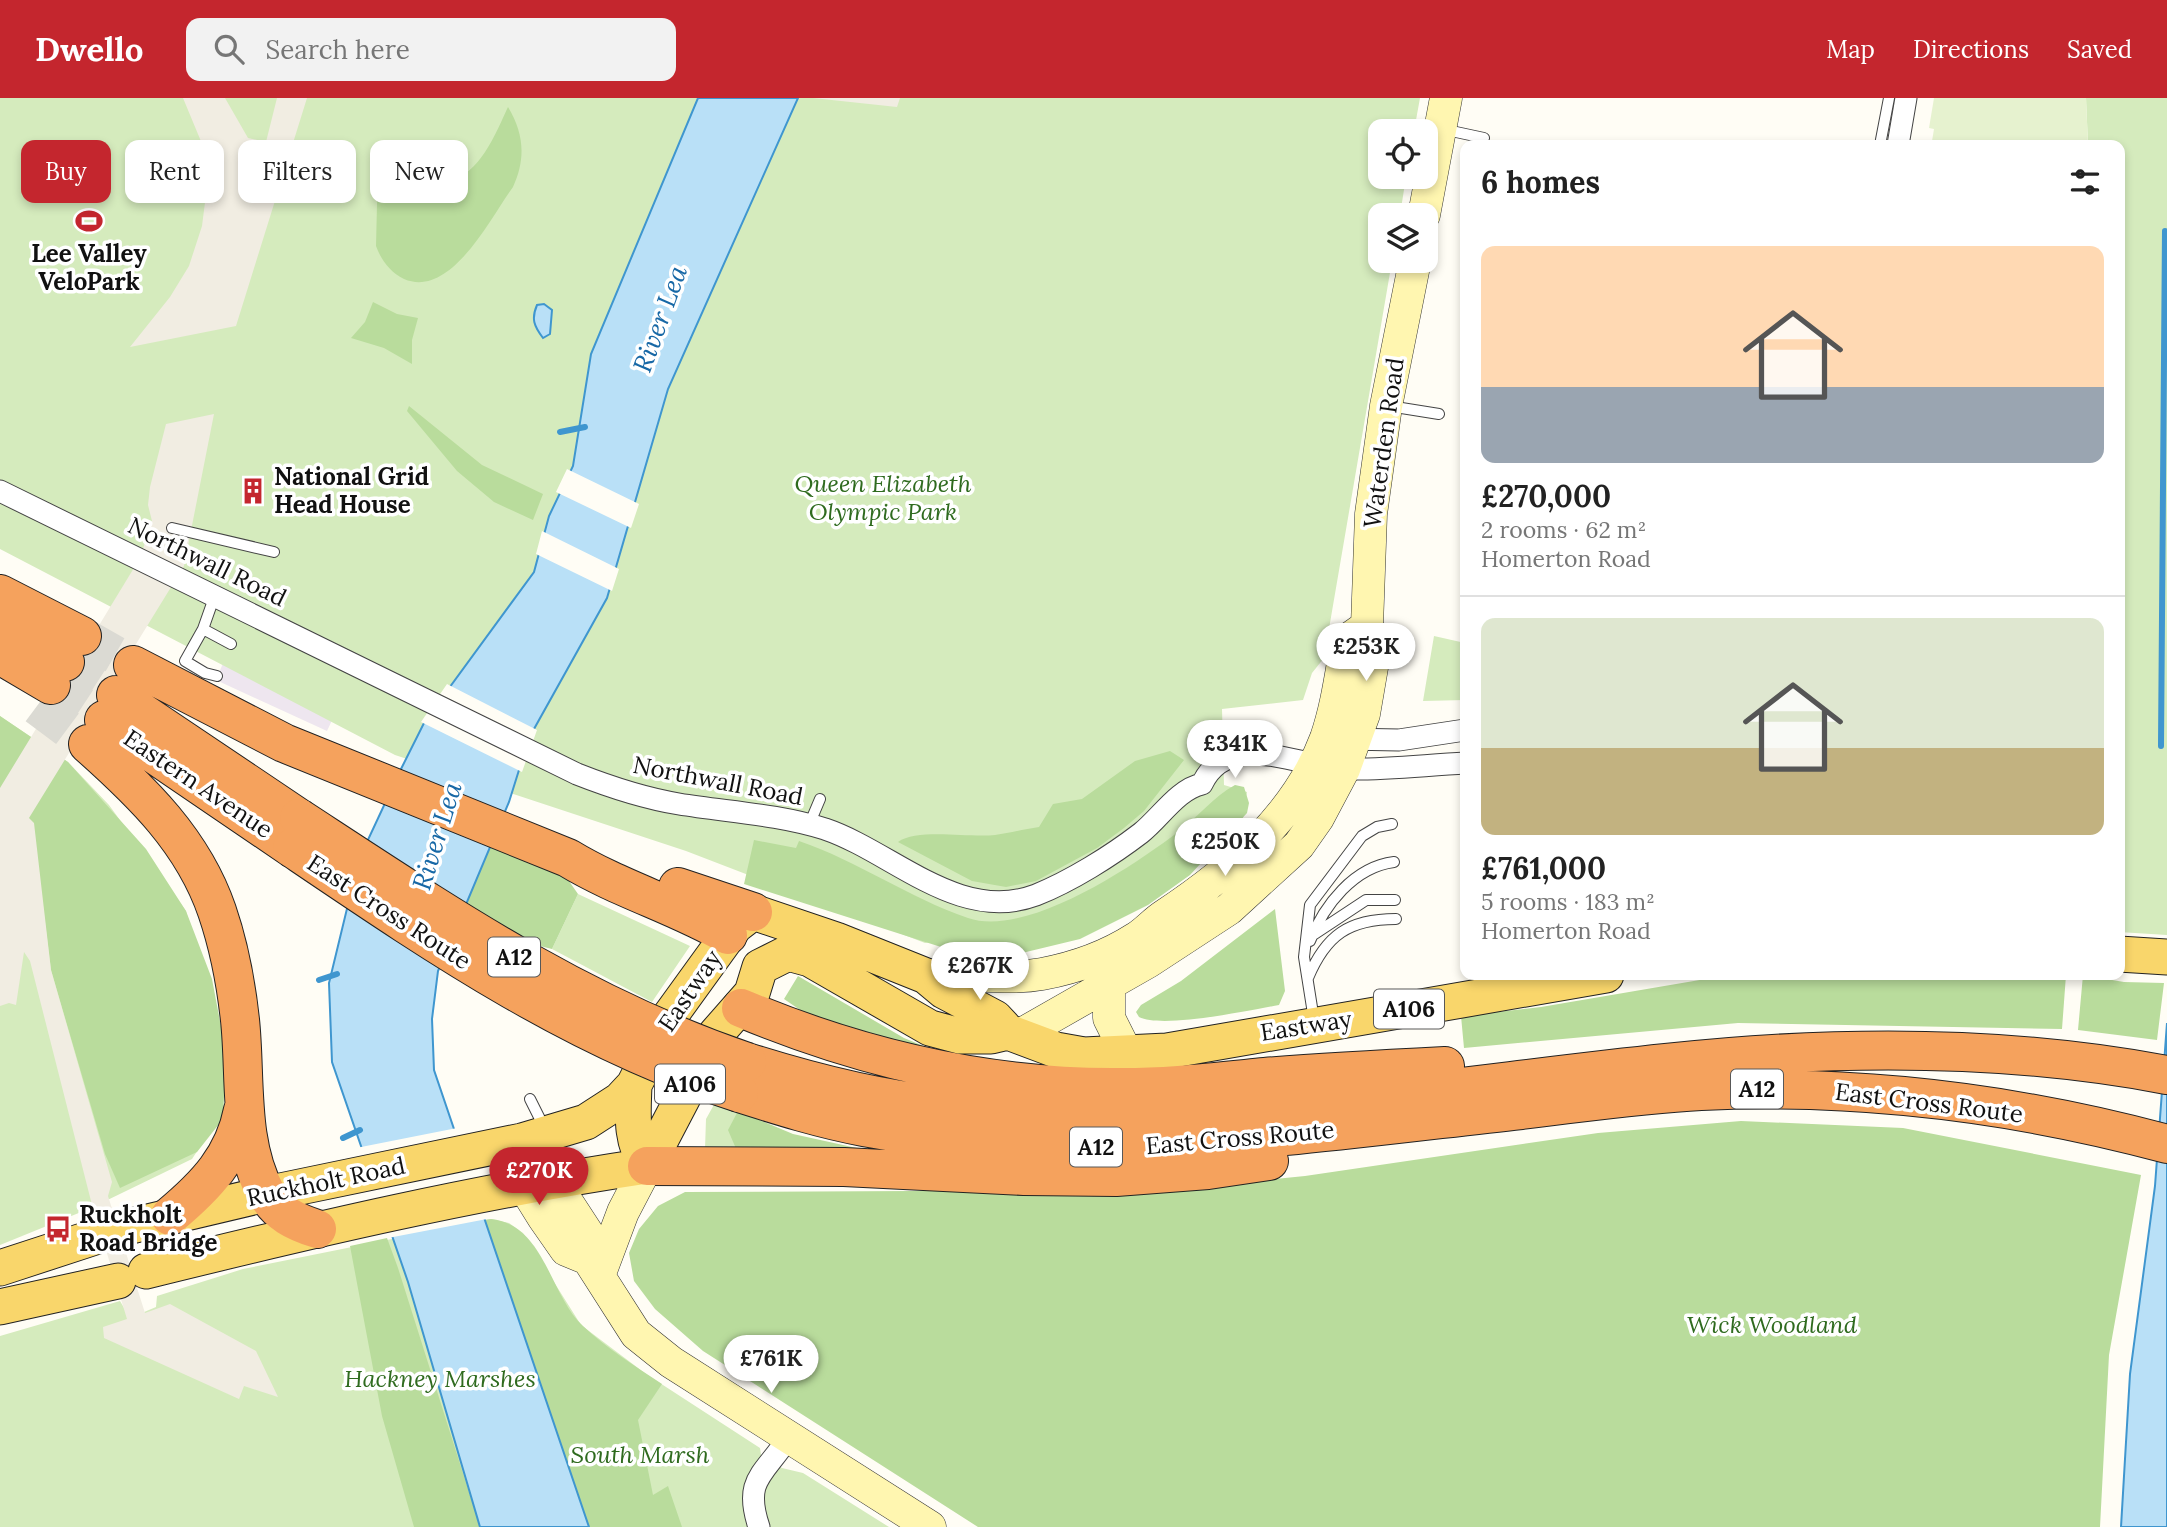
<!DOCTYPE html>
<meta charset="utf-8">
<style>
body{margin:0;font-family:Lora,serif;background:#f2f2f2;color:#222;height:100vh;display:flex;flex-direction:column;font-size:26px;white-space:nowrap}
*{box-sizing:border-box;margin:0}
p{font-size:23px;color:#767676}
.icon{flex:none;width:38px;height:38px;fill:none;stroke:currentColor;stroke-width:2;stroke-linecap:round;stroke-linejoin:round}
.map{position:relative;flex:1;overflow:hidden}
.panel{position:absolute;left:1460px;top:42px;width:665px;height:840px;display:flex;flex-direction:column;background:#fff;border-radius:14px;box-shadow:0 4px 10px #0003}
.panel>*{flex:none}
.guide{position:absolute;left:21px;top:42px;width:665px;height:63px;display:flex;gap:14px}
.tools{position:absolute;left:1368px;top:21px;display:grid;gap:14px}
.tools a{display:grid;place-items:center;width:70px;height:70px;border-radius:14px;background:#fff;box-shadow:0 4px 10px #0003;font-size:35px}
.price{position:absolute;translate:-50% -60px;padding:0 16px;border-radius:24px;background:#fff;color:#222;font-size:23px;line-height:46px;filter:drop-shadow(0 2px 4px #0008)}
.price::after{content:'';position:absolute;left:50%;top:42px;width:21px;height:16px;margin-left:-10px;background:inherit;clip-path:polygon(0 0,100% 0,50% 100%)}
.price.selected{background:#c4262e;color:#fff}
ul{padding:0;list-style:none}
li{display:grid;align-content:center;gap:14px;height:371px;padding:0 21px}
li+li{border-top:2px solid #e0e0e0}
li span{display:grid;place-items:center;height:217px;border-radius:14px;color:#555}
li>.icon{margin-inline-start:auto}
span .icon{width:126px;height:126px;fill:#fffc;stroke-width:1}
li b{font-size:30px}
h2{display:flex;justify-content:space-between;align-items:center;height:84px;padding:0 21px;font-size:30px}
.tag{padding:0 24px;border-radius:14px;background:#fff;box-shadow:0 4px 10px #0003;font-size:24px;line-height:63px}
.tag.selected{background:#c4262e;color:#fff}
header{display:flex;align-items:center;gap:42px;box-sizing:border-box;height:98px;padding:0 35px;background:#c4262e;color:#fff}
header strong{font-size:33px}
nav{display:flex;gap:38px;margin-inline-start:auto;font-size:24px}
.search{width:490px;height:63px;background:#f2f2f2;display:flex;align-items:center;gap:18px;box-sizing:border-box;padding:0 24px;border-radius:14px;color:#767676;font-size:26px}
.map>svg:first-child{display:block}
.industrial{fill:#eee6ef}
.green{fill:#d5ebbd}
.forest{fill:#b9dc9c}
.pitch{fill:#e6f2cf}
.plaza{fill:#f1ede2}
.water{fill:#b9e0f7;stroke:#3f96cf;stroke-width:2}
.pier{fill:#fffdf5}
.lines{fill:none;stroke-linecap:round;stroke-linejoin:round}
.stream{stroke:#3f96cf;stroke-width:6}
.highway-tunnel{stroke:#dbdad3;stroke-width:38;stroke-dasharray:38 19;stroke-linecap:butt}
.lane-casing{stroke:#444;stroke-width:12}
.street-casing{stroke:#444;stroke-width:23}
.secondary-casing{stroke:#333;stroke-width:33}
.primary-casing{stroke:#222;stroke-width:37}
.highway-casing{stroke:#222;stroke-width:40}
.lane{stroke:#fff;stroke-width:10}
.street{stroke:#fff;stroke-width:21}
.secondary{stroke:#fff6b0;stroke-width:32}
.primary{stroke:#f9d66b;stroke-width:35}
.highway{stroke:#f5a25d;stroke-width:38}
.highway-bridge-casing{stroke:#222;stroke-width:40;stroke-linecap:butt}
.highway-bridge{stroke:#f5a25d;stroke-width:38}
.labels{text-anchor:middle;stroke-width:7;stroke-linejoin:round;paint-order:stroke}
.shield{fill:#fff;stroke:#585858;stroke-width:2}
.shield-label{font-size:23px;font-weight:bold;fill:#111}
.poi-label{font-size:24px;font-weight:bold;fill:#111;stroke:#fff;text-anchor:start}
.street-label{font-size:24px;fill:#111;stroke:#fff}
.park-label{font-size:24px;font-style:italic;fill:#2f6b1f;stroke:#fff}
.water-label{font-size:26px;font-style:italic;fill:#1768a6;stroke:#fff}
</style>
<header>
<strong>Dwello</strong>
<div class="search"><svg class="icon" aria-label="search" viewBox="0 0 24 24"><circle cx="10" cy="10" r="6"/><path d="M15 15l6 6"/></svg>Search here</div>
<nav><a>Map</a><a>Directions</a><a>Saved</a></nav>
</header>
<div class="map">
<svg width="2167" height="1429" viewBox="0 0 2167 1429">
<rect width="100%" height="100%" fill="#fffdf5"/>
<path class="industrial" d="M236,534L340,605L327,633L216,582Z"/>
<path class="green" d="M0,0H1420L1414,33H1381V79H1406L1400,117H1381V163H1392L1324,560L1312,575L1303,602L1222,611L1224,687L1247,694L1243,720L1204,753L1119,781L1016,831L925,845L686,753L395,657L0,451Z
M2086,0H2167V837L2119,834V47H2088Z
M1434,538L1465,545V602L1423,603Z
M0,618L68,664L109,707L186,813L220,945L223,1014L192,1061L91,1110L0,1147Z
M578,796L690,848L652,904L552,851Z
M716,1003L738,1013L737,1053L705,1051L706,1021Z
M491,1121L509,1125L523,1135L581,1227L646,1276L760,1350L761,1357L782,1370L803,1375L889,1429H0V1238L120,1203L130,1220L156,1209L157,1198L243,1171Z"/>
<path class="forest" d="M508,9C524,35 526,61 513,89C490,120 451,201 404,181C390,174 381,162 376,148L378,65C395,71 413,80 431,83C475,90 493,41 508,9Z
M373,204L397,216L418,220L412,242V266L384,250L351,240L365,224Z
M409,308L482,367L543,396L533,422L494,404L457,373L407,313Z
M0,618L68,664L146,751L186,813L212,881L226,955L223,1021L197,1054L120,1090L105,1056L51,872L43,808L0,702Z
M1170,653L1184,662L1144,713L1124,730L1097,750L1036,783L1006,789L972,783L898,744C917,730 969,740 995,737C1010,735 1024,731 1039,729L1053,706L1082,701L1135,663Z
M1235,687L1244,689L1249,705L1247,715L1190,777L1148,807L1080,841L1022,855L998,857L941,849L744,786L754,742L796,750L799,743C858,763 909,800 968,820C1026,840 1132,769 1178,734C1198,719 1213,699 1235,687Z
M491,746L562,773L578,796L552,851L532,846L465,806Z
M1275,811L1285,893L1279,907C1251,912 1163,931 1139,919L1136,914L1141,907L1181,883Z
M1729,877H2066L2062,931L1738,925L1464,950L1461,918L1541,909Z
M2083,877L2124,884L2164,885L2157,942L2078,932Z
M798,878L904,940L943,956L806,916L784,901Z
M738,1013L793,1036L884,1056L737,1053L728,1032Z
M1741,1023L1903,1030L2141,1077L2109,1257L2100,1429H978L703,1253L655,1211L634,1183L629,1155L639,1131L658,1108L685,1094L1160,1092L1305,1078L1598,1035Z
M491,1121C545,1127 550,1198 583,1228C606,1250 635,1268 662,1286L638,1322L653,1397L668,1388L682,1429H589L484,1122Z
M387,1140L398,1170L480,1429H414L382,1318L350,1148Z"/>
<path class="pitch" d="M1934,0H2086L2088,47H1939L1938,44L1932,43L1934,31L1929,30Z"/>
<path class="plaza" d="M183,0H225L248,40L266,44L277,0H307L236,228L130,249L170,199L189,168L202,128L210,65Z
M813,0H900L897,9Z
M214,316L184,468L29,720L34,725L51,872L112,1084L108,1098L145,1215L170,1206L256,1253L278,1299L244,1288L239,1301L104,1240L103,1229L127,1221L91,1103L30,863L24,854L16,907L9,905L0,908V690L140,460L152,423L148,407L150,389L166,326Z"/>
<path class="water" d="M698,0H798L668,291L607,500L529,640L509,704L438,873L432,921L434,972L589,1429H480L408,1184L332,964L329,885L359,761L401,671L425,623L534,474L549,418L573,368L591,256Z
M544,206L552,212L550,236L543,240C534,228 531,221 537,207Z
M2167,925V1429H2121L2130,1276L2155,1088Z"/>
<path class="pier" d="M567,371L639,406L631,430L556,394Z
M542,433L619,471L612,493L536,456Z
M447,586L537,632L522,674L421,624Z
M457,1030L487,1121L388,1140L356,1050Z"/>
<g class="lines">
<path class="stream" d="M560,334L585,329
M2161,648L2165,133
M319,882L337,876
M343,1040L360,1032"/>
<path class="highway-tunnel" d="M82,538L133,567
M65,564L116,597
M51,587L104,622
M37,608L88,646"/>
<g class="lane-casing">
<path id="lane" d="M1442,31L1484,40
M1880,47L1889,0
M1389,308L1439,316
M172,430L274,454
M215,497L203,531L231,546
M203,531L185,563L205,575L217,578
M809,727L820,701
M1313,837L1366,802H1395
M1310,843C1324,807 1354,769 1394,764
M1308,880C1326,837 1349,821 1396,821
M1314,922L1304,859L1310,807L1362,738L1377,729L1392,726
M530,1001L545,1031"/>
</g>
<g class="street-casing">
<path id="street" d="M1898,47L1906,0
M0,393L577,676C610,689 643,700 679,706C728,714 777,716 825,731C893,754 959,826 1036,797C1071,783 1111,758 1141,735C1160,720 1178,691 1202,686C1228,630 1300,669 1345,671C1385,672 1425,667 1465,665
M1345,641L1399,642L1465,632
M759,1429C743,1381 764,1377 788,1340"/>
</g>
<g class="secondary-casing">
<path id="secondary" d="M1424,117L1446,0
M926,878C965,873 1003,883 1042,876C1074,870 1108,858 1136,840C1146,834 1154,824 1165,817C1231,773 1297,718 1326,640C1337,608 1341,575 1347,542L1367,528
M1109,885V920L1127,956
M1020,937L1148,864L1229,811L1299,747L1318,720L1344,671L1364,616L1376,546L1367,528L1371,416L1386,308L1415,163
M522,1043L525,1090L543,1119L566,1152L588,1161L636,1236L671,1264L930,1429
M541,1064L588,1136V1161
M599,1178L623,1114L647,1068"/>
</g>
<g class="primary-casing">
<path id="primary" d="M2119,856L2167,859
M634,987C633,1017 630,1042 647,1068
M647,1068L716,936L752,895L760,869L788,855L810,861L930,930L960,938H991L1008,934L1056,952L1084,957L1167,953L1606,877
M131,1128L266,1096L522,1043L586,1024L620,1002L634,987L667,922L735,828L753,814L836,842L926,878L944,893L995,920L1008,934
M0,1170L104,1136
M146,1173C312,1132 478,1093 647,1068
M0,1209L118,1183"/>
</g>
<g class="highway-casing">
<path id="highway" d="M0,496L82,538
M0,523L65,564
M0,557L51,587
M133,567L284,645L568,760C619,791 676,807 728,837
M116,597L299,720
M104,622L292,750
M88,646C142,694 193,743 217,813C229,848 236,885 240,922C246,978 238,1045 266,1095C278,1116 295,1124 317,1131
M678,789L753,814
M741,910C858,959 983,989 1112,989C1163,990 1214,984 1265,979C1325,974 1385,971 1445,968
M747,964C810,984 877,1001 943,1008C1185,1035 1426,990 1666,965C1832,947 2003,946 2167,977
M739,995C780,1008 821,1021 864,1029C1083,1071 1303,1036 1521,1012C1581,1005 1641,996 1701,993C1858,986 2015,1005 2167,1046
M647,1068L844,1069L1024,1078L1116,1079L1208,1072L1269,1063
M170,1118C206,1088 234,1059 243,1012"/>
</g>
<use href="#lane" class="lane"/>
<use href="#street" class="street"/>
<use href="#secondary" class="secondary"/>
<use href="#primary" class="primary"/>
<use href="#highway" class="highway"/>
<g class="highway-bridge-casing">
<path id="highway-bridge" d="M299,720C446,816 579,907 747,964
M292,750C434,846 574,942 739,995"/>
</g>
<use href="#highway-bridge" class="highway-bridge"/>
</g>
<defs>
<g id="stadium-bare" transform="scale(2.1)"><path d="M0-5a6.5 5 0 1 0 0 10a6.5 5 0 1 0 0-10ZM-3.5-1.8h7v3.6h-7Z" fill="#c4262e" stroke="#fff" stroke-width="2.5" paint-order="stroke"/></g>
<g id="building-bare" transform="scale(2.1)"><path d="M-4-6H4V6H1V3H-1V6H-4ZM-2.5-4.3h1.7v1.8h-1.7ZM.8-4.3h1.7v1.8H.8ZM-2.5-1h1.7V.8h-1.7ZM.8-1h1.7V.8H.8Z" fill="#c4262e" stroke="#fff" stroke-width="2.5" paint-order="stroke"/></g>
<g id="bus-bare" transform="scale(2.1)"><path d="M-5-6H5V4H4V6H2V4H-2V6H-4V4H-5ZM-3.5-4V0h7V-4ZM-3.5 1.2v1.5H-2V1.2ZM2 1.2v1.5H3.5V1.2Z" fill="#c4262e" stroke="#fff" stroke-width="2.5" paint-order="stroke"/></g>
</defs>
<g fill-rule="evenodd">
<use href="#stadium-bare" x="89" y="123"/>
<use href="#building-bare" x="253" y="393"/>
<use href="#bus-bare" x="58" y="1131"/>
</g>
<g class="labels">
<g class="shield">
<rect x="488" y="839.5" width="52" height="39" rx="5"/>
<rect x="1374" y="891.5" width="70" height="39" rx="5"/>
<rect x="655" y="966.5" width="70" height="39" rx="5"/>
<rect x="1731" y="971.5" width="52" height="39" rx="5"/>
<rect x="1070" y="1029.5" width="52" height="39" rx="5"/>
</g>
<g class="shield-label">
<text x="514" y="867">A12</text>
<text x="1409" y="919">A106</text>
<text x="690" y="994">A106</text>
<text x="1757" y="999">A12</text>
<text x="1096" y="1057">A12</text>
</g>
<g class="poi-label">
<text x="89" y="164" text-anchor="middle">Lee Valley<tspan x="89" dy="28">VeloPark</tspan></text>
<text x="274" y="387">National Grid<tspan x="274" dy="28">Head House</tspan></text>
<text x="79" y="1125">Ruckholt<tspan x="79" dy="28">Road Bridge</tspan></text>
</g>
<g class="street-label">
<text transform="translate(1384 345) rotate(-82)" y="8">Waterden Road</text>
<text transform="translate(207 464) rotate(26)" y="8">Northwall Road</text>
<text transform="translate(718 683) rotate(11)" y="8">Northwall Road</text>
<text transform="translate(198 686) rotate(34)" y="8">Eastern Avenue</text>
<text transform="translate(389 814) rotate(33)" y="8">East Cross Route</text>
<text transform="translate(690 893) rotate(-56)" y="8">Eastway</text>
<text transform="translate(1306 928) rotate(-9)" y="8">Eastway</text>
<text transform="translate(1929 1005) rotate(7)" y="8">East Cross Route</text>
<text transform="translate(1240 1040) rotate(-5)" y="8">East Cross Route</text>
<text transform="translate(326 1084) rotate(-12)" y="8">Ruckholt Road</text>
</g>
<g class="park-label">
<text x="883" y="394">Queen Elizabeth<tspan x="883" dy="28">Olympic Park</tspan></text>
<text x="1772" y="1235">Wick Woodland</text>
<text x="440" y="1289">Hackney Marshes</text>
<text x="640" y="1365">South Marsh</text>
</g>
<g class="water-label">
<text transform="translate(660 221) rotate(-70)" y="9">River Lea</text>
<text transform="translate(437 738) rotate(-73)" y="9">River Lea</text>
</g>
</g>
</svg>
<div class="tools">
<a><svg class="icon" aria-label="locate" viewBox="0 0 24 24"><circle cx="12" cy="12" r="6"/><path d="M12 2v4M12 18v4M2 12h4M18 12h4"/></svg></a>
<a><svg class="icon" aria-label="layers" viewBox="0 0 24 24"><path d="M12 4l9 5-9 5-9-5zM3 14l9 5 9-5"/></svg></a>
</div>
<b class="price" style="left:1366px;top:585px">£253K</b>
<b class="price" style="left:1235px;top:682px">£341K</b>
<b class="price" style="left:1225px;top:780px">£250K</b>
<b class="price" style="left:980px;top:904px">£267K</b>
<b class="price selected" style="left:539px;top:1109px">£270K</b>
<b class="price" style="left:771px;top:1297px">£761K</b>
<div class="guide">
<a class="tag selected">Buy</a>
<a class="tag">Rent</a>
<a class="tag">Filters</a>
<a class="tag">New</a>
</div>
<section class="panel">
<h2>6 homes<svg class="icon" aria-label="filters" viewBox="0 0 24 24"><path d="M4 7h16M4 17h16"/><circle cx="9" cy="7" r="2"/><circle cx="15" cy="17" r="2"/></svg></h2>
<ul>
<li><span style="background:linear-gradient(#ffd9b3 65%,#9aa5b1 0)"><svg class="icon" aria-label="home" viewBox="0 0 24 24"><path d="M3 11l9-7 9 7M6 9v11h12V9"/></svg></span><div><b>£270,000</b><p>2 rooms · 62 m²</p><p>Homerton Road</p></div></li>
<li><span style="background:linear-gradient(#dfe7d0 60%,#c2b280 0)"><svg class="icon" aria-label="home" viewBox="0 0 24 24"><path d="M3 11l9-7 9 7M6 9v11h12V9"/></svg></span><div><b>£761,000</b><p>5 rooms · 183 m²</p><p>Homerton Road</p></div></li>
</ul>
</section>
</div>
